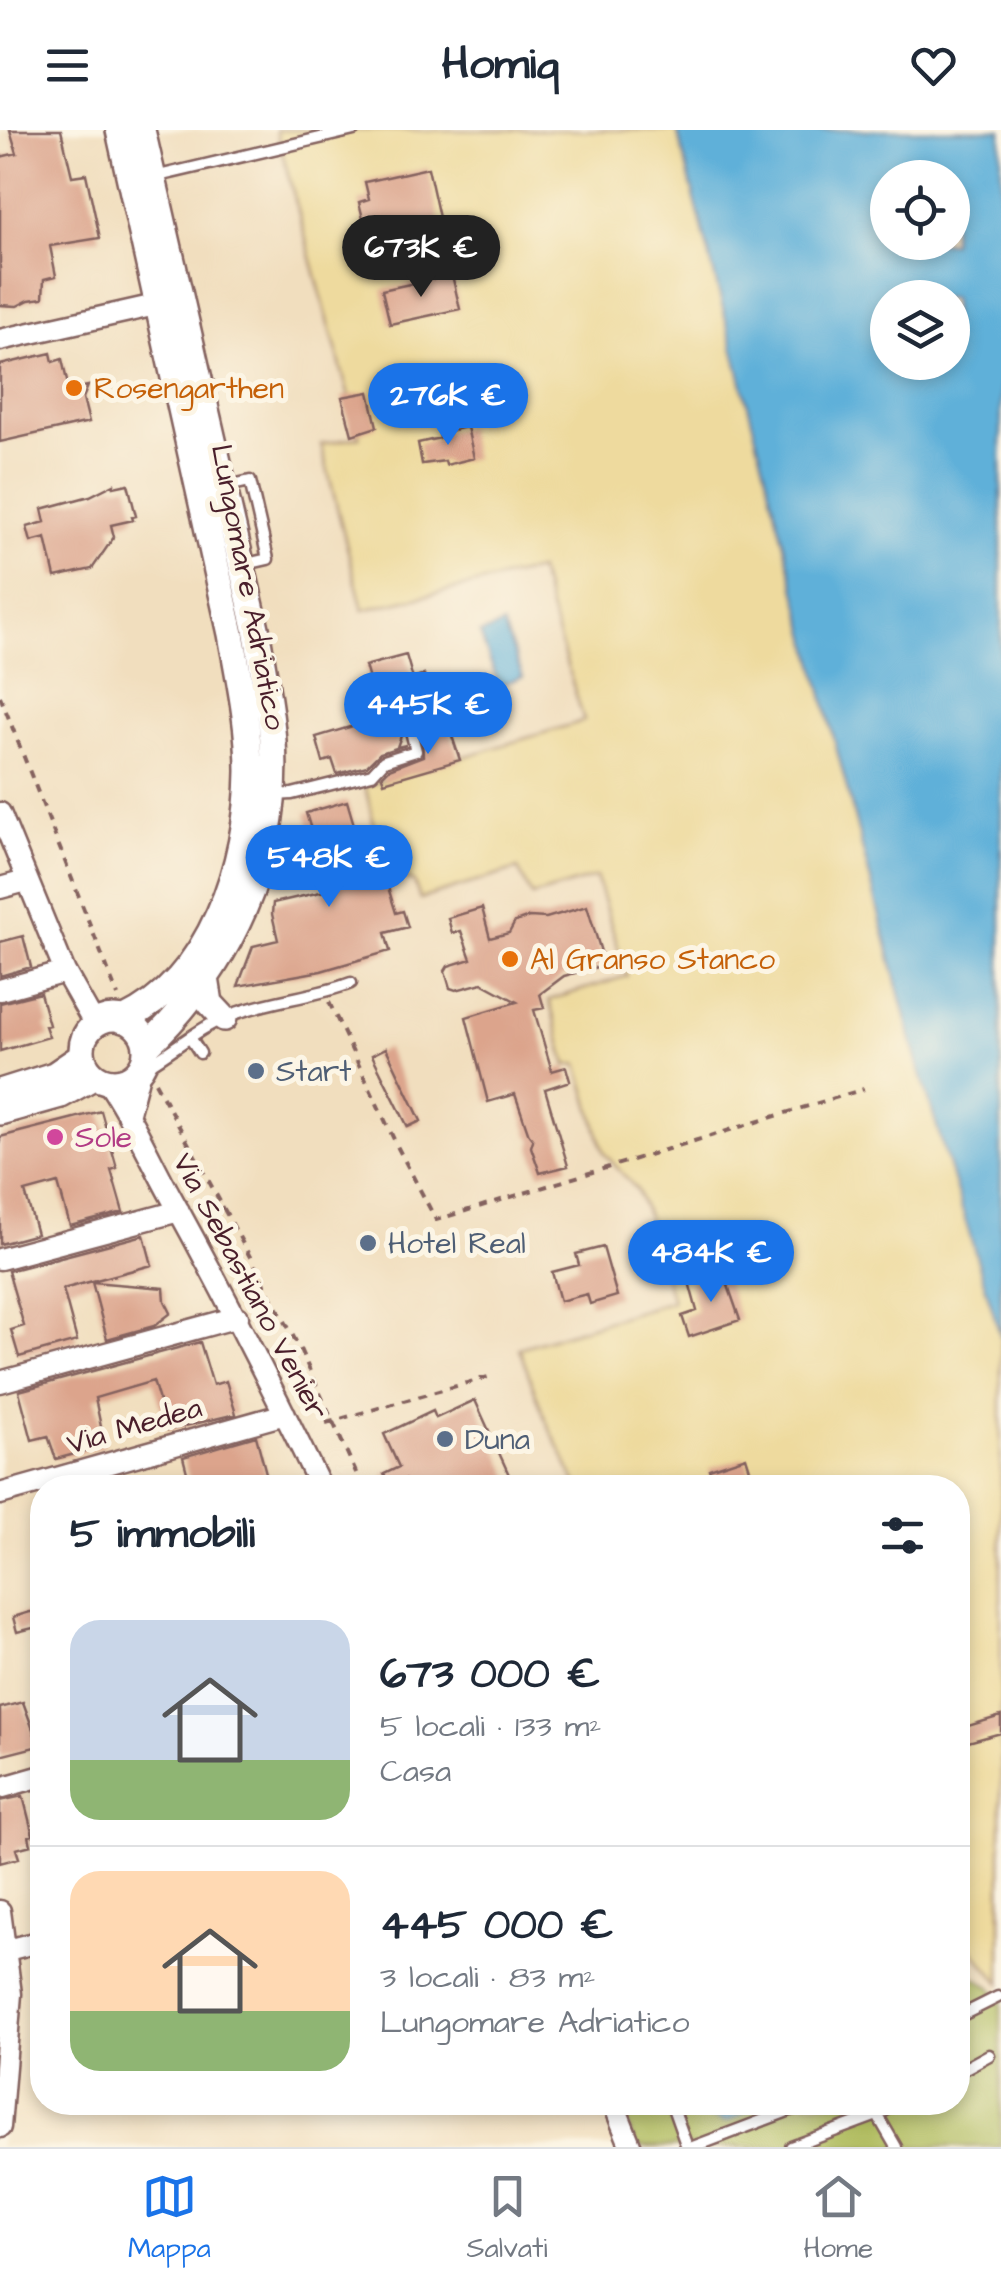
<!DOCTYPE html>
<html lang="it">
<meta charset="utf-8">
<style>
body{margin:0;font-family:"Architects Daughter",sans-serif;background:#f2f2f3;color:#1f2937;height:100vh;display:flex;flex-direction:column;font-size:38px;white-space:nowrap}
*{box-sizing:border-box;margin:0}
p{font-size:32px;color:#747a83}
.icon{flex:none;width:55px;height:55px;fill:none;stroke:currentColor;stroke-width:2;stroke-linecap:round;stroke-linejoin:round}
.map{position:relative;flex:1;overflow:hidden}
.sheet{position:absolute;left:30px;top:1345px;width:940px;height:640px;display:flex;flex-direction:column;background:#fff;border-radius:40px;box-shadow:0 5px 15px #0003}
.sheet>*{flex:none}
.controls{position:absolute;left:870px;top:30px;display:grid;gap:20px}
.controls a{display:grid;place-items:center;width:100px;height:100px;border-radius:50%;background:#fff;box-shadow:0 5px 15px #0003;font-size:50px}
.price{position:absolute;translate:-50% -85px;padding:0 22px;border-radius:35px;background:#1a73e8;color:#fff;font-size:32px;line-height:65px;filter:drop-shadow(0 2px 5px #0008)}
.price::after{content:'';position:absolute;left:50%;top:60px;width:30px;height:22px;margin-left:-15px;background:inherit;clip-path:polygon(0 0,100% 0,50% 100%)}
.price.on{background:#222;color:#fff}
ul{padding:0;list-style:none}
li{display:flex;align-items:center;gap:30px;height:250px;padding:0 40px}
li+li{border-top:2px solid #e0e1e3}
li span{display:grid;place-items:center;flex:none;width:280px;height:200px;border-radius:30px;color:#555}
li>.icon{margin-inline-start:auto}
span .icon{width:120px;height:120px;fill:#fffc;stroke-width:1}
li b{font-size:42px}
h2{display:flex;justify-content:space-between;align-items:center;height:120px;padding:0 40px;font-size:42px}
header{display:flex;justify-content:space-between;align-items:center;height:130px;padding:0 40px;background:#fff;font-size:45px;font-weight:700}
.tab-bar{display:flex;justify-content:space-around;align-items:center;height:140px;border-top:2px solid #e0e1e3;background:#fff;font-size:28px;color:#747a83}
.tab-bar a{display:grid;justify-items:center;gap:5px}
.tab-bar .on{color:#1a73e8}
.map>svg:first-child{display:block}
.green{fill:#afbb5d;stroke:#7c6d44;stroke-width:2.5}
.sand{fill:#eeda9e;stroke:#9c7c64;stroke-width:2.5}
.water{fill:#5eb0d9;stroke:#546882;stroke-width:2.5;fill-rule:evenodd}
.building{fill:#dca48c}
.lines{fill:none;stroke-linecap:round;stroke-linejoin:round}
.service-casing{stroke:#84625e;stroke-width:15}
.minor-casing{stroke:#84625e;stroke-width:25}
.tertiary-casing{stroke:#84625e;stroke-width:30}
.path{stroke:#84625e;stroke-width:4;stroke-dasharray:8 8;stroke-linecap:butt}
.service{stroke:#fff;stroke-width:10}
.minor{stroke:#fff;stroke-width:20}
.tertiary{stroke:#fff;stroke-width:25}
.food-dot{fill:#e8710a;stroke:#fcf5e5;stroke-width:4}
.service-dot{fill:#5c6f8a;stroke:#fcf5e5;stroke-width:4}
.hotel-dot{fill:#d1479c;stroke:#fcf5e5;stroke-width:4}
.labels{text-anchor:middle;stroke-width:10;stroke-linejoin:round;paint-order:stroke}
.food-label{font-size:30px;fill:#c56008;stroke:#fcf5e5;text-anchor:start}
.street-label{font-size:30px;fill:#4a1f2b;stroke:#fcf5e5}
.service-label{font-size:30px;fill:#4e5e75;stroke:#fcf5e5;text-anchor:start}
.hotel-label{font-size:30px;fill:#b23c85;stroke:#fcf5e5;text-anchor:start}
</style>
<header><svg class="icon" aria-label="menu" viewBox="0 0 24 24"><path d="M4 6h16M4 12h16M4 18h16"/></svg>Homiq<svg class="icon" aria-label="heart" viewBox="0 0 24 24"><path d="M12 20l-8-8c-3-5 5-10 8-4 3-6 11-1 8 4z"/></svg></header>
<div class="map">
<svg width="1001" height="2017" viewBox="0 0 1001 2017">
<rect width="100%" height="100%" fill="#fcf5e5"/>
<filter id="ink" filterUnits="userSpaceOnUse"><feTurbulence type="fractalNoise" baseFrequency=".01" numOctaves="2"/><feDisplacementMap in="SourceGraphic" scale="20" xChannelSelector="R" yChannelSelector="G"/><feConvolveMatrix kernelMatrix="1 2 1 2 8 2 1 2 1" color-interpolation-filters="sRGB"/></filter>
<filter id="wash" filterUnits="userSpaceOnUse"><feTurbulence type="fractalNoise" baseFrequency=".0048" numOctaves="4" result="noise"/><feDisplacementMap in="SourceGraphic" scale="40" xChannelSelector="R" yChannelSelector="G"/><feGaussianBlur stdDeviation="2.25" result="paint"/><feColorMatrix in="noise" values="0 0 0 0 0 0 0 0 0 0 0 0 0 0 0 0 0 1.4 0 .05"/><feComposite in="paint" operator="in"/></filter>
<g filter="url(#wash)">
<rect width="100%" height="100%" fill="#f1debe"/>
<path class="green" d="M958,1839L991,1857L1001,1872V2017H636L619,1973L958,1972Z"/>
<path class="sand" d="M276,0H696L1001,1150V1854L958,1804V1358L578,1357L544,1286L519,1218L672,1171L648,1088L637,1060L604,1023L578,934L567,935L549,870L627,846L596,747L532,766L518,739L420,769L414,752L385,740L365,656L584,591L538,440L363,480L321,314L360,307Z"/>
<path class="water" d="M677,0H1001V1208L918,934ZM888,48H952V112H888ZM888,168H952V232H888Z
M503,495L523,547L499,555L480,504Z
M705,1973H765L726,1992L711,1987Z"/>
<g id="blocks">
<path class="building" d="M10,0H61L72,46L86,44L100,108L50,116L56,146L44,149L43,168L29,170L17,176L0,175V27L17,23Z
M428,38L442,101L379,113L376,99L366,101L359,72L369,69L365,52Z
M452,145L460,179L390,194L382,160Z
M51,223L53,232L62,229L69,260L88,256L83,268L89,292L0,312V235Z
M369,262L377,297L352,305L342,267Z
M467,297L474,328L446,335L445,331L422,334L418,313L440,308L439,303Z
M114,354V357L128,354L136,386L132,387L133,390L111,395L114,407L92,439L55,447L46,408L31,412L27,397L45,392L42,379L90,366Z
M406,525L413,549L424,545L432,577L402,587V603L397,617L406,615L380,623L367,636L337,644L332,629L323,632L316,607L360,594L353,566L372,560L365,536Z
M450,600L460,630L384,652L382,646L389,639L423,626L422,609Z
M347,671L369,746L383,741L396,783L403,781L408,797L385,803L390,821L321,841L238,856L253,816L278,810L272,784L273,773L329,760L306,683Z
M587,776L605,835L564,846L540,864L544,878L534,880L552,941L566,937L570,951L545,959L568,1036L540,1043L531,1017L533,1010L529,1005L515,964L488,972L466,887L517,872L482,853L456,860L450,858L445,841L448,836L471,829L461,801L452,803L448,788L482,778L490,808L509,803L515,792L529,787L546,788Z
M23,806L31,837L0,846V812Z
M40,863L49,895L45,896L49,907L0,921V873Z
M386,918L421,991L408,997L372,925Z
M101,981L117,1038L111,1040L123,1082L70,1096L58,1053L25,1062L37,1104L0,1114V1007Z
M144,1105L152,1135L63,1159L77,1211L19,1227L11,1200L24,1196L8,1141Z
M603,1117L617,1166L590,1174L587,1164L560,1171L552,1142L579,1135L576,1124Z
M723,1141L740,1190L689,1207L682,1186L697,1181L689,1152Z
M92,1152L164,1158L165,1171L171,1183L154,1196L107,1209Z
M200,1212L213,1255L226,1251L236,1284L168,1300L153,1251L95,1268L105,1316L56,1329L48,1306L32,1310L19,1261Z
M475,1270L515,1358H408L405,1349L390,1357L384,1344L399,1337L384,1304L433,1281L436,1288Z
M256,1306L270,1358H191L183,1327Z
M746,1327L756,1358H715L709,1339Z
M30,1482H37L41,1496L17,1502L13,1487Z
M23,1572L39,1616L0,1626V1578Z
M1001,1586V1603L961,1614L958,1599Z
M23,1666L33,1705L29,1706L31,1715L16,1719L19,1728L0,1733V1671Z"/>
</g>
</g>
<g filter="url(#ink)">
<use href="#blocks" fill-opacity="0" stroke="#84625e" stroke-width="2.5"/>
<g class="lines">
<g class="service-casing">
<path id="service" d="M154,47L354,0
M224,357L250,351L268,429L242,435
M273,665L292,664L372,644L384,631L416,621L409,593L429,588
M191,909L200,923
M140,940C169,924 198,898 228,886C268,870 311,868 351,853
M958,1887L998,1867
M958,1942L989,1925
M671,1972L687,2017
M870,1972L896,2017
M693,2017L809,1973
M791,2017L877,1985L900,1972"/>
</g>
<g class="minor-casing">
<path id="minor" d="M0,210L169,172
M0,683L65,842L95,895
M0,758L26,751
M0,860L65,842
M107,951C132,987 149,1027 170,1065C223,1161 273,1259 321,1358
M129,982L140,940
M0,1129L179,1081
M0,1252L238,1187
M0,1364L285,1284
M0,1658L42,1646
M0,1781L11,1864L0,1997
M7,1820L42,1811
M613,1972L631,2017"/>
</g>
<g class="tertiary-casing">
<path id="tertiary" d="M119,0L231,504C239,549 249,594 249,641C248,731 212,849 123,890
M142,0L256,498C262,535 270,573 273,611C281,729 230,838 146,917
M206,848L210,873L224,888
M82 920a32 32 0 1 1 64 0a32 32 0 1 1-64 0Z
M0,962L54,945L82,926
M0,982L61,965L95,946"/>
</g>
<path class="path" d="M0,566L118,866
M329,872L398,1018L436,1090L864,959
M155,952L299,1217L363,1358
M207,1086L224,1077
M326,1293L495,1245"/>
<use href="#service" class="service"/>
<use href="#minor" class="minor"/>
<use href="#tertiary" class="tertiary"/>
</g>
</g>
<g class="food-dot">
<circle cx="74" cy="258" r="10"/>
<circle cx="510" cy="829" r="10"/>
</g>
<g class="service-dot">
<circle cx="256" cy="941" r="10"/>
<circle cx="368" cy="1113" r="10"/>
<circle cx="445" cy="1309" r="10"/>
</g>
<circle class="hotel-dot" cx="55" cy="1007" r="10"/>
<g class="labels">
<g class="food-label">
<text x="94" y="268">Rosengarthen</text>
<text x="530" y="839">Al Granso Stanco</text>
</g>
<g class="street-label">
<text transform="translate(249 457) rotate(79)" y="10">Lungomare Adriatico</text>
<text transform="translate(251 1156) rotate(62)" y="10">Via Sebastiano Venier</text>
<text transform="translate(134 1295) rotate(-16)" y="10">Via Medea</text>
</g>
<g class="service-label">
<text x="276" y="951">Start</text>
<text x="388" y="1123">Hotel Real</text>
<text x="465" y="1319">Duna</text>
</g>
<g class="hotel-label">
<text x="75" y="1017">Sole</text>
</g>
</g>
</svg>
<div class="controls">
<a><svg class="icon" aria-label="locate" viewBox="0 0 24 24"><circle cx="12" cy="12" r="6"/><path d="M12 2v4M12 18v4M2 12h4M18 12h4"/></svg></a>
<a><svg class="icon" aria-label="layers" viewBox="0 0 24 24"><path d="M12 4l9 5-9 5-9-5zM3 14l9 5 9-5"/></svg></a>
</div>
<b class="price on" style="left:421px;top:170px">673K €</b>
<b class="price" style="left:448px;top:318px">276K €</b>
<b class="price" style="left:428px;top:627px">445K €</b>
<b class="price" style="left:329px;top:780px">548K €</b>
<b class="price" style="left:711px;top:1175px">484K €</b>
<section class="sheet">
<h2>5 immobili<svg class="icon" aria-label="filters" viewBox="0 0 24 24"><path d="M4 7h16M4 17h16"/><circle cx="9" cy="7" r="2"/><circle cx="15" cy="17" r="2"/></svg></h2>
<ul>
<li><span style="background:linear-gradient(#c9d6e8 70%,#8fb573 0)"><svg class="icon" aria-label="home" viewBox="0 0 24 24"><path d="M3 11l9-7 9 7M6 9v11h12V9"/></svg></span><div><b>673 000 €</b><p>5 locali · 133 m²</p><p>Casa</p></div></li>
<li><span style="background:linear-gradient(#ffd9b3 70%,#8fb573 0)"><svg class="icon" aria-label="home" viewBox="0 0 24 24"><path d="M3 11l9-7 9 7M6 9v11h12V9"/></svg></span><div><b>445 000 €</b><p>3 locali · 83 m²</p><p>Lungomare Adriatico</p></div></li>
</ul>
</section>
</div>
<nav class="tab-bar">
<a class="on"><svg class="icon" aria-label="map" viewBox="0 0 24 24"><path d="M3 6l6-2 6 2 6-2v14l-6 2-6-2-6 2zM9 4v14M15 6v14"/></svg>Mappa</a>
<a><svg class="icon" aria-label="saved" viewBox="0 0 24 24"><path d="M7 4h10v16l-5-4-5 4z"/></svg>Salvati</a>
<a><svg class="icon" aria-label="home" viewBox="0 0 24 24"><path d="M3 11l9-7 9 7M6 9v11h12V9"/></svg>Home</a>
</nav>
